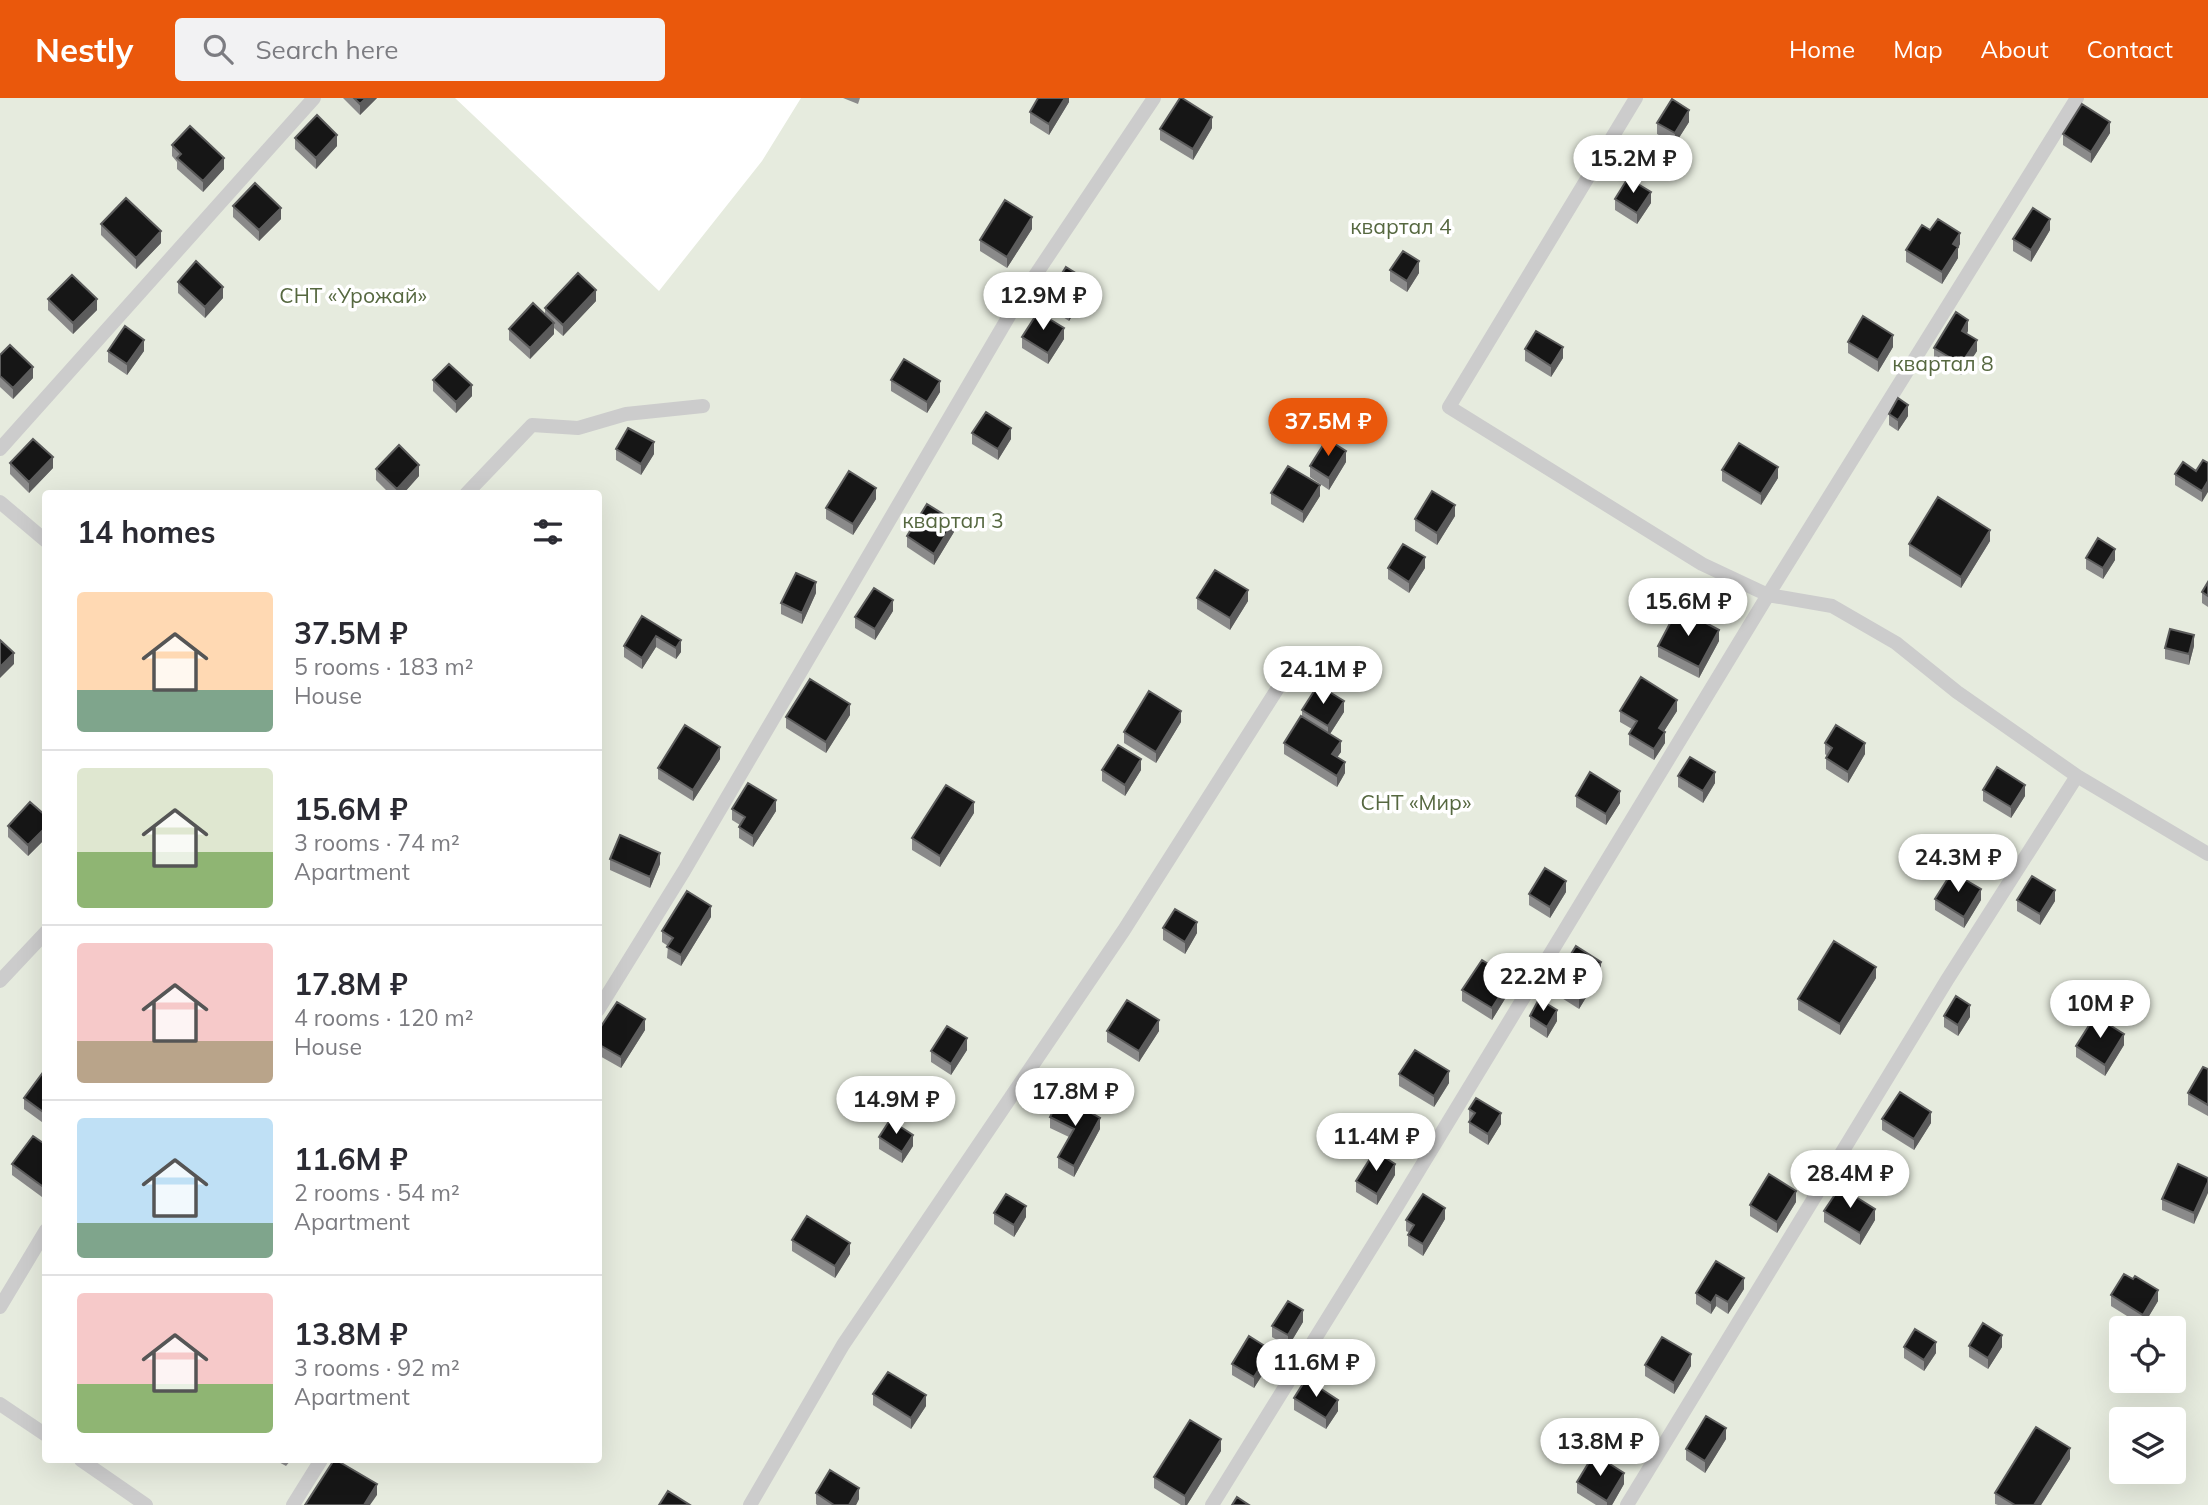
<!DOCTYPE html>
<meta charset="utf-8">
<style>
body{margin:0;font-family:Mulish,sans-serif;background:#f2f2f3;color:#2b2b33;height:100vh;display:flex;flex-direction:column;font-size:26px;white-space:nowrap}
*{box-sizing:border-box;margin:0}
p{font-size:23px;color:#7c7c81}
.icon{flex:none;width:38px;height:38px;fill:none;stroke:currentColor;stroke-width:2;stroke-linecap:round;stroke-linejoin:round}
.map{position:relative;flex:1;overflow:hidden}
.drawer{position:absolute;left:42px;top:392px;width:560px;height:973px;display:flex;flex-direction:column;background:#fff;border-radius:7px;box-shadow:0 7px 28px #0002}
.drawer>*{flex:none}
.controls{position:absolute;left:2109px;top:1218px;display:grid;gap:14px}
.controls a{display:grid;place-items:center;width:77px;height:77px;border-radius:7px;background:#fff;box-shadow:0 7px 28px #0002;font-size:35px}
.price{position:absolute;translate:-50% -60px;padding:0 16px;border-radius:24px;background:#fff;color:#222;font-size:23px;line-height:46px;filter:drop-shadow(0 2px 4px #0008)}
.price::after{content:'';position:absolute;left:50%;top:42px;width:21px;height:16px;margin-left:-10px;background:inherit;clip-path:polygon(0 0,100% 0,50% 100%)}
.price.on{background:#ea580c;color:#fff}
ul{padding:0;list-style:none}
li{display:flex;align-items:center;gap:21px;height:175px;padding:0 35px}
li+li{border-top:2px solid #e1e1e2}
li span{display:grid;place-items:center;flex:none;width:196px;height:140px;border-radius:7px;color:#555}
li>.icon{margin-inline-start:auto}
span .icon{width:84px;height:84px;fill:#fffc;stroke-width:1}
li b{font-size:30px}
h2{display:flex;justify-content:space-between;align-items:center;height:84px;padding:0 35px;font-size:30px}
header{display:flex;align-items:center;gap:42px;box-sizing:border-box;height:98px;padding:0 35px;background:#ea580c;color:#fff}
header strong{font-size:33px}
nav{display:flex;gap:38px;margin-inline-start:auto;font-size:24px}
.search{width:490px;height:63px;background:#f2f2f3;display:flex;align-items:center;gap:18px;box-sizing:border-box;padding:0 24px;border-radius:7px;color:#7c7c81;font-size:26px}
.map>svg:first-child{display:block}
.green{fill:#e6ebde;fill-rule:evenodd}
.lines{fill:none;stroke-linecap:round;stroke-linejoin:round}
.lane{stroke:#ccc;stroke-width:14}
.wall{fill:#8a8a8a}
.shaded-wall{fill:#5c5c5c}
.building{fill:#161616;stroke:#5c5c5c;stroke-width:2}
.labels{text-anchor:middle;stroke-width:7;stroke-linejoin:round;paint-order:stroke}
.park-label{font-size:21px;fill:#566840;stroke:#fff}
</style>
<header>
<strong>Nestly</strong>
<div class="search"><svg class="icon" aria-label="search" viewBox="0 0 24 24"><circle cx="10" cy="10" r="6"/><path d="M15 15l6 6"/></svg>Search here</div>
<nav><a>Home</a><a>Map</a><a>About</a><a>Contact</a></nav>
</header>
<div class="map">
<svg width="2208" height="1407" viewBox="0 0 2208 1407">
<rect width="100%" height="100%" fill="#fff"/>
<path class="green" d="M0,0H455L659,193L762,63L801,0H2208V1407H0ZM46,396H598V1362H46ZM2121,1230H2174V1283H2121ZM2121,1321H2174V1374H2121Z"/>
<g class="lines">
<path class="lane" d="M1636,0L1449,309L1702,466L1768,497L1832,508L1896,545L1957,594L2077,678L2208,756
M0,351L314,0
M466,396L532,327L578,330L626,316L703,308
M0,404L46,443
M0,883L46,834
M598,912L684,773L1016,206L1154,0
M0,1209L46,1132
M0,1306L46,1337
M81,1362L146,1407
M293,1407L321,1362
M750,1407L843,1247L1124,832L1290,571
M1212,1407L1396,1110L1768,497L2077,0
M1627,1407L1947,882L2077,678"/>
</g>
<path class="wall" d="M343,0H377L360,17Z
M843,0H860L858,6Z
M1069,0V4L1049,37L1030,25V14Z
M1689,24L1675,46L1657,36V25Z
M1212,30L1193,62L1160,42V31Z
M2110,35L2091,65L2063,47V36Z
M295,40L337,48L316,71L295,51Z
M172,47L224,71L203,94L177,71V64L172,58Z
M1615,101L1651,105L1637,126L1615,112Z
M233,108L281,121L259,143L233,119Z
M101,126L161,145L136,171L101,137Z
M1032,131L1007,170L980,153V142Z
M1930,132L1960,146L1958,150V160L1942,186L1906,164V152Z
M2050,132L2031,164L2013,153V141Z
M1390,172L1419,175L1407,194L1390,183Z
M178,184L223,200L205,220L178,195Z
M1087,194L1069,223L1048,209V198Z
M48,201L97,212L73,236L48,212Z
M596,203L563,238L554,230V236L530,261L509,242V231L545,216V210Z
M1968,233L1967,236L1977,253L1961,277L1934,261V250Z
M1022,239L1064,241L1048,266L1022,250Z
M1848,244L1893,249L1878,274L1848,255Z
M1525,251L1563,260L1551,279L1525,263Z
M108,253H144L127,277L108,264Z
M0,257L33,280L13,301L0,289Z
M433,282L472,298L456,315L433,293Z
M891,282L940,294L927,315L891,293Z
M1889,316L1908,318L1898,333L1889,327Z
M972,335L1011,341L998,362L972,346Z
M616,351L654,356L641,377L616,362Z
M2203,362L2202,404L2175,387V376L2196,373Z
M1346,364L1329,392L1310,379V368Z
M10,365L53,370L29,395L10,376Z
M376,371L419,378L403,396H390L376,382Z
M1722,372L1778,380L1761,407L1722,383Z
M1271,395L1320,398L1303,425L1271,406Z
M876,401L853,437L826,421V410Z
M1455,418L1437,447L1415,433V421Z
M954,434L934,467L907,449V438Z
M1990,443L1961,490L1909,458V446Z
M2086,460L2115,462L2103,481L2086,471Z
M1388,470H1425L1409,495L1388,481Z
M2208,484V509L2202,505V494Z
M816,495L802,526L781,516V505Z
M1197,500L1248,503L1230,532L1197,511Z
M893,513L875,542L855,530V519Z
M642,518L681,554L676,561L656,549L642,571L624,559V548Z
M1719,543L1699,580L1658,559V548Z
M2194,548L2189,567L2165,561V550Z
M1302,612L1344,614L1330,636L1341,654L1337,659L1345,675L1337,689L1284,656V645L1302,618Z
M1620,613H1677L1664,633L1665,645L1654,662L1629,647V636L1632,631L1620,624Z
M850,617L826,655L786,630V619Z
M1181,624L1156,665L1124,645V634Z
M1825,645L1865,656L1848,685L1826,671V660L1827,658L1825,656Z
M720,661L693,703L658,681V670Z
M1102,672H1141L1125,698L1102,683Z
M1678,678L1715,685L1703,705L1678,689Z
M1983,692L2025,698L2011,720L1983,703Z
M1576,698L1620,705L1606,727L1576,709Z
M732,711L776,713L753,749L739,740V729L740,727L732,722Z
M974,715L940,769L912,752V740Z
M46,718V740L28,758L8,739V728Z
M610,761L660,766L650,790L610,772Z
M1566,794L1550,820L1529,807V796Z
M1935,801L1981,802L1964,830L1935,812Z
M2017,802L2055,803L2040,827L2017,813Z
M711,819L681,868L667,860L668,848L662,844V833Z
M1163,830L1197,835L1185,856L1163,842Z
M1601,875L1579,911L1554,895V884Z
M1876,880L1840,937L1798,912V901Z
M1511,891L1492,922L1462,903V892Z
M1530,918L1557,923L1547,940L1530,929Z
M1944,918L1970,919L1958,938L1944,929Z
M645,932L621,970L598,957V933Z
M1107,933H1159L1139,964L1107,944Z
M2124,947L2105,978L2076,959V948Z
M967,952L951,977L931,964V953Z
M2208,971V1018L2188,1007V995Z
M46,974V1027L24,1011V1000Z
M1399,976L1449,985L1434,1009L1399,988Z
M1469,1011L1501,1026L1488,1047L1469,1035Z
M1050,1019L1100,1031L1074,1079L1058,1070V1059L1069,1039L1050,1030Z
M1882,1021L1931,1025L1914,1052L1882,1032Z
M879,1039L913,1048L902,1065L879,1051Z
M46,1047L42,1099L12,1077V1066Z
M1395,1077L1377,1107L1356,1094V1083Z
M2208,1080L2194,1126L2162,1112V1101Z
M1796,1104L1777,1135L1750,1118V1107Z
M1824,1113L1875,1122L1860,1147L1824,1124Z
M994,1115L1026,1119L1014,1139L994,1126Z
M1445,1121L1423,1158L1408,1148V1137L1410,1135L1406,1133V1122Z
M792,1142L850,1156L835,1180L792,1153Z
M1744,1191L1728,1216L1716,1208L1711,1216L1696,1206V1195Z
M2111,1197L2158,1203L2143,1228L2111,1208Z
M1303,1224L1288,1249L1272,1239V1228Z
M1969,1248L2002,1249L1988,1271L1969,1259Z
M1904,1249L1936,1255L1924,1273L1904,1260Z
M1271,1263L1254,1290L1232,1277V1266Z
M1645,1267L1691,1268L1674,1296L1645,1278Z
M873,1296L926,1308L911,1331L873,1307Z
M1294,1300L1338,1313L1326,1331L1294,1312Z
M1726,1341L1705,1375L1686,1362V1351Z
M1221,1353L1187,1407H1181L1154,1390V1379Z
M2070,1361L2041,1407H1998L1995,1406V1395Z
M275,1362H291L286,1368Z
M1577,1384L1624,1386L1612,1407H1596L1577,1395Z
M816,1395L859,1401L856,1407H817L816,1406Z"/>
<path class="shaded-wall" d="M366,0H377L360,17V6Z
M1065,0H1069V4L1049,37V26Z
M1689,12V24L1675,46V35Z
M1212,19V30L1193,62V51Z
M2110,24V35L2091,65V54Z
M337,37V48L316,71V60Z
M224,60V71L203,94V83Z
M1651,94V105L1637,126V115Z
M281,110V121L259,143V132Z
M1032,119V131L1007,170V159Z
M2050,121V132L2031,164V152Z
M161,133V145L136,171V160Z
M1960,135V146L1958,150V160L1942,186V174L1953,146Z
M1419,163V175L1407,194V183Z
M1087,182V194L1069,223V212Z
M223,189V200L205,220V209Z
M596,192V203L563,238V227Z
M97,201V212L73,236V225Z
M1968,222V233L1962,244V233Z
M554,225V236L530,261V250Z
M1064,230V241L1048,266V255Z
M1893,237V249L1878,274V262Z
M144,242V253L127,277V266Z
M1977,242V253L1961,277V266Z
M1563,249V260L1551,279V268Z
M33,269V280L13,301V290Z
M940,283V294L927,315V304Z
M472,287V298L456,315V304Z
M1908,307V318L1898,333V322Z
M1011,330V341L998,362V351Z
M654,344V356L641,377V366Z
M1346,353V364L1329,392V380Z
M53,359V370L29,395V384Z
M419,367V378L403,396H397V391Z
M1778,369V380L1761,407V396Z
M2208,383V394L2202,404V393Z
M1320,387V398L1303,425V414Z
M876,390V401L853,437V426Z
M1455,407V418L1437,447V435Z
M954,423V434L934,467V456Z
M1990,432V443L1961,490V479Z
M2115,451V462L2103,481V470Z
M1425,459V470L1409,495V484Z
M816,484V495L802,526V515Z
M1248,492V503L1230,532V520Z
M893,502V513L875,542V531Z
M1719,532V543L1699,580V569Z
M2194,537V548L2189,567V556Z
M656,538V549L642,571V560Z
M681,542V554L676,561V550Z
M14,555V566L0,580V569Z
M1677,602V613L1659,641V630Z
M1344,603V614L1328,639V628Z
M850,606V617L826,655V644Z
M1181,613V624L1156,665V654Z
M1665,634V645L1654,662V651Z
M1341,643V654L1332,667V656Z
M1865,645V656L1848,685V674Z
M720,649V661L693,703V692Z
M1141,661V672L1125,698V687Z
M1345,664V675L1337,689V678Z
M1715,674V685L1703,705V693Z
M2025,687V698L2011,720V709Z
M1620,693V705L1606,727V716Z
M776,702V713L753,749V738Z
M974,704V715L940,769V758Z
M46,729V740L28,758V747Z
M660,755V766L650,790V779Z
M1566,783V794L1550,820V809Z
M1981,791V802L1964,830V819Z
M2055,792V803L2040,827V816Z
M711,808V819L681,868V857Z
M1197,824V835L1185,856V844Z
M601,852V863L598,868V857Z
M1601,864V875L1579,911V899Z
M1876,869V880L1840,937V926Z
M1511,880V891L1492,922V910Z
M1970,907V919L1958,938V927Z
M1557,912V923L1547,940V929Z
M645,921V932L621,970V959Z
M1159,922V933L1139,964V953Z
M2124,936V947L2105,978V967Z
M967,940V952L951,977V966Z
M1449,973V985L1434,1009V998Z
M1931,1014V1025L1914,1052V1041Z
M1501,1015V1026L1488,1047V1036Z
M1100,1020V1031L1074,1079V1068Z
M913,1037V1048L902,1065V1054Z
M1395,1066V1077L1377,1107V1096Z
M46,1083V1094L42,1099V1088Z
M2208,1084V1095L2194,1126V1115Z
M1796,1093V1104L1777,1135V1124Z
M1026,1108V1119L1014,1139V1127Z
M1445,1110V1121L1423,1158V1146Z
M1875,1111V1122L1860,1147V1135Z
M850,1145V1156L835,1180V1168Z
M1744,1180V1191L1728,1216V1204Z
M2158,1192V1203L2143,1228V1217Z
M1716,1197V1208L1711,1216V1205Z
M1303,1212V1224L1288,1249V1237Z
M2002,1237V1249L1988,1271V1260Z
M1936,1244V1255L1924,1273V1262Z
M1271,1252V1263L1254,1290V1279Z
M1691,1256V1268L1674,1296V1285Z
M926,1297V1308L911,1331V1320Z
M1338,1302V1313L1326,1331V1320Z
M1726,1330V1341L1705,1375V1363Z
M1221,1341V1353L1187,1407H1185V1398Z
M2070,1350V1361L2041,1407H2034Z
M1624,1375V1386L1612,1407H1607V1403Z
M377,1386V1397L370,1407H364Z
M859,1390V1401L856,1407H849Z"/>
<path class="building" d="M354,0H366L360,6Z
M1038,0H1065L1049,26L1030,14Z
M1180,0H1182L1212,19L1193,51L1160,31Z
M1672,1L1689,12L1675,35L1657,25Z
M2082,6L2110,24L2091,54L2063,36Z
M317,17L337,37L316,60L295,40Z
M190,28L224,60L203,83L177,60L181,56L172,47Z
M1628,80L1651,94L1637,115L1615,101Z
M255,85L281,110L259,132L233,108Z
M126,100L161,133L136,160L101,126Z
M1005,102L1032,119L1007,159L980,142Z
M2033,110L2050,121L2031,152L2013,141Z
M1938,121L1960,135L1953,146L1958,149L1942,174L1906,152L1922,127L1930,132Z
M1403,153L1419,163L1407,183L1390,172Z
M196,163L223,189L205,209L178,184Z
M1066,169L1087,182L1069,212L1048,198Z
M578,175L596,192L563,227L545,210Z
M72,177L97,201L73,225L48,201Z
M533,205L554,225L530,250L509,231Z
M1038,214L1064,230L1048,255L1022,239Z
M1956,214L1968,222L1962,233L1977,242L1961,266L1934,250Z
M1863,218L1893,237L1878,262L1848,244Z
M125,228L144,242L127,266L108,253Z
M1536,233L1563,249L1551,268L1525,251Z
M10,247L33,269L13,290L0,278V257Z
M904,261L940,283L927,304L891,282Z
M449,266L472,287L456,304L433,282Z
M1898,300L1908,307L1898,322L1889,316Z
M986,314L1011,330L998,351L972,335Z
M628,330L654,344L641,366L616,351Z
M33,341L53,359L29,384L10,365Z
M1327,341L1346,353L1329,380L1310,368Z
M1739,345L1778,369L1761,396L1722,372Z
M399,347L419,367L397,391L376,371Z
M2203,362L2208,365V383L2202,393L2175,376L2183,364L2196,373Z
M1288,368L1320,387L1303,414L1271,395Z
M849,373L876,390L853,426L826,410Z
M1432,393L1455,407L1437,435L1415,421Z
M1938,399L1990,432L1961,479L1909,446Z
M927,406L954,423L934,456L907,438Z
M2098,440L2115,451L2103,470L2086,460Z
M1403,446L1425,459L1409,484L1388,470Z
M1215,472L1248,492L1230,520L1197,500Z
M796,475L816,484L802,515L781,505Z
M2208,484V498L2202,494Z
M874,490L893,502L875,531L855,519Z
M1678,510L1719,532L1699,569L1658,548Z
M642,518L681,542L676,550L656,538L642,560L624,548Z
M2170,531L2194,537L2189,556L2165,550Z
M0,542L14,555L0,569Z
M1641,579L1677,602L1659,630L1665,634L1654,651L1629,636L1637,623L1620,613Z
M810,581L850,606L826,644L786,619Z
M1318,587L1344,603L1328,628L1302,612Z
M1149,593L1181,613L1156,654L1124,634Z
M1301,618L1341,643L1332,656L1345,664L1337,678L1284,645Z
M685,627L720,649L693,692L658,670Z
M1836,627L1865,645L1848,674L1826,660L1832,650L1825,645Z
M1118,647L1141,661L1125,687L1102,672Z
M1690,659L1715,674L1703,693L1678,678Z
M1997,669L2025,687L2011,709L1983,692Z
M1590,674L1620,693L1606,716L1576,698Z
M748,685L776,702L753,738L739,729L745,719L732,711Z
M946,687L974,704L940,758L912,740Z
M30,704L46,718V729L28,747L8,728Z
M620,737L660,755L650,779L610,761Z
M1545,770L1566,783L1550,809L1529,796Z
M1952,774L1981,791L1964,819L1935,801Z
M2032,778L2055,792L2040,816L2017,802Z
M687,793L711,808L681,857L667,849L673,840L662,833Z
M1175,811L1197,824L1185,844L1163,830Z
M1834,843L1876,869L1840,926L1798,901Z
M1576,848L1601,864L1579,899L1554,884Z
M1482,862L1511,880L1492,910L1462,892Z
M1956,898L1970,907L1958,927L1944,918Z
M1539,901L1557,912L1547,929L1530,918Z
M1127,902L1159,922L1139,953L1107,933Z
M617,904L645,921L621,959L598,946V933Z
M2095,918L2124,936L2105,967L2076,948Z
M947,928L967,940L951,966L931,953Z
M1415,952L1449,973L1434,998L1399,976Z
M2203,969L2208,971V1007L2188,995Z
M44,973L46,974V1016L24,1000Z
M1900,994L1931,1014L1914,1041L1882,1021Z
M1061,998L1100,1020L1074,1068L1058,1059L1074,1031L1050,1019Z
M1476,1000L1501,1015L1488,1036L1469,1024L1475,1015L1469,1011Z
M890,1022L913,1037L902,1054L879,1039Z
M33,1038L46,1047V1083L42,1088L12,1066Z
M1375,1053L1395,1066L1377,1096L1356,1083Z
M2178,1066L2208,1080V1084L2194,1115L2162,1101Z
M1769,1076L1796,1093L1777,1124L1750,1107Z
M1840,1089L1875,1111L1860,1135L1824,1113Z
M1006,1096L1026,1108L1014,1127L994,1115Z
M1423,1096L1445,1110L1423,1146L1408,1137L1414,1127L1406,1122Z
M807,1118L850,1145L835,1168L792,1142Z
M1716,1163L1744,1180L1728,1204L1716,1197L1711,1205L1696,1195Z
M2124,1176L2133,1181L2135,1178L2158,1192L2143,1217L2111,1197Z
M1288,1203L1303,1212L1288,1237L1272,1228Z
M1983,1225L2002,1237L1988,1260L1969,1248Z
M1915,1231L1936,1244L1924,1262L1904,1249Z
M1249,1238L1271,1252L1254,1279L1232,1266Z
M1662,1239L1691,1256L1674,1285L1645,1267Z
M888,1274L926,1297L911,1320L873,1296Z
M1306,1281L1338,1302L1326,1320L1294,1300Z
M1706,1318L1726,1330L1705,1363L1686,1351Z
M1190,1322L1221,1341L1185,1398L1154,1379Z
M2036,1329L2070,1350L2034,1407H2015L1995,1395Z
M1594,1356L1624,1375L1607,1403L1577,1384Z
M334,1362H336L377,1386L364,1407H305Z
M830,1372L859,1390L849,1407H834L816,1395Z
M668,1393L690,1407H659Z
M1237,1399L1249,1407H1232Z"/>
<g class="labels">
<g class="park-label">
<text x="1401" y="136">квартал 4</text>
<text x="353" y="205">СНТ «Урожай»</text>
<text x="1943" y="273">квартал 8</text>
<text x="953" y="430">квартал 3</text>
<text x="1416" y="712">СНТ «Мир»</text>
</g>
</g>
</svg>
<div class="controls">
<a><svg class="icon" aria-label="locate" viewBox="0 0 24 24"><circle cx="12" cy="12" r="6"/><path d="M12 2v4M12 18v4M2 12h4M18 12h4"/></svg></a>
<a><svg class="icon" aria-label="layers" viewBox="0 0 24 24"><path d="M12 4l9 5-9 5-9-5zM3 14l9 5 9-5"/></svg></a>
</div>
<b class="price" style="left:1633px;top:97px">15.2M ₽</b>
<b class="price" style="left:1043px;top:234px">12.9M ₽</b>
<b class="price on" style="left:1328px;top:360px">37.5M ₽</b>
<b class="price" style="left:1688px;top:540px">15.6M ₽</b>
<b class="price" style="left:1323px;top:608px">24.1M ₽</b>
<b class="price" style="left:1958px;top:796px">24.3M ₽</b>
<b class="price" style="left:1543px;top:915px">22.2M ₽</b>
<b class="price" style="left:2100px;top:942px">10M ₽</b>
<b class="price" style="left:1075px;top:1030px">17.8M ₽</b>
<b class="price" style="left:896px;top:1038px">14.9M ₽</b>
<b class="price" style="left:1376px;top:1075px">11.4M ₽</b>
<b class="price" style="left:1850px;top:1112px">28.4M ₽</b>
<b class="price" style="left:1316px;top:1301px">11.6M ₽</b>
<b class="price" style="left:1600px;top:1380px">13.8M ₽</b>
<section class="drawer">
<h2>14 homes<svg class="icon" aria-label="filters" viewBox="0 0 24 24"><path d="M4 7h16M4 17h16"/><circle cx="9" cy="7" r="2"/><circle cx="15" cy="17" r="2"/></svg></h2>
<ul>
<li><span style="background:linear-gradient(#ffd9b3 70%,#7fa58c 0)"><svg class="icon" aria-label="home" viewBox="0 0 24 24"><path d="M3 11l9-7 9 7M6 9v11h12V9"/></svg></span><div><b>37.5M ₽</b><p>5 rooms · 183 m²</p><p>House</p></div></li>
<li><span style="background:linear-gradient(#dfe7d0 60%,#8fb573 0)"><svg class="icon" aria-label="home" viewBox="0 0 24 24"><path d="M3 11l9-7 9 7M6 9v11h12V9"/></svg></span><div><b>15.6M ₽</b><p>3 rooms · 74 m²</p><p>Apartment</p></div></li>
<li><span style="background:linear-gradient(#f6c9c9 70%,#b9a48a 0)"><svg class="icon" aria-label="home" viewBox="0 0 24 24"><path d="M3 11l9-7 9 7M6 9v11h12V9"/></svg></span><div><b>17.8M ₽</b><p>4 rooms · 120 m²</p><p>House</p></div></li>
<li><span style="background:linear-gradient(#bfe0f5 75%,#7fa58c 0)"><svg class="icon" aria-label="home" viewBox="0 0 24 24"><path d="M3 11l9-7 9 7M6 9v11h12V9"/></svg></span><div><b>11.6M ₽</b><p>2 rooms · 54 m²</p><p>Apartment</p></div></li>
<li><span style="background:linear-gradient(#f6c9c9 65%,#8fb573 0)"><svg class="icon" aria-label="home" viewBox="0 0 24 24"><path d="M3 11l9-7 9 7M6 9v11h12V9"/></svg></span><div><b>13.8M ₽</b><p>3 rooms · 92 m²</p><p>Apartment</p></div></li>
</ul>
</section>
</div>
